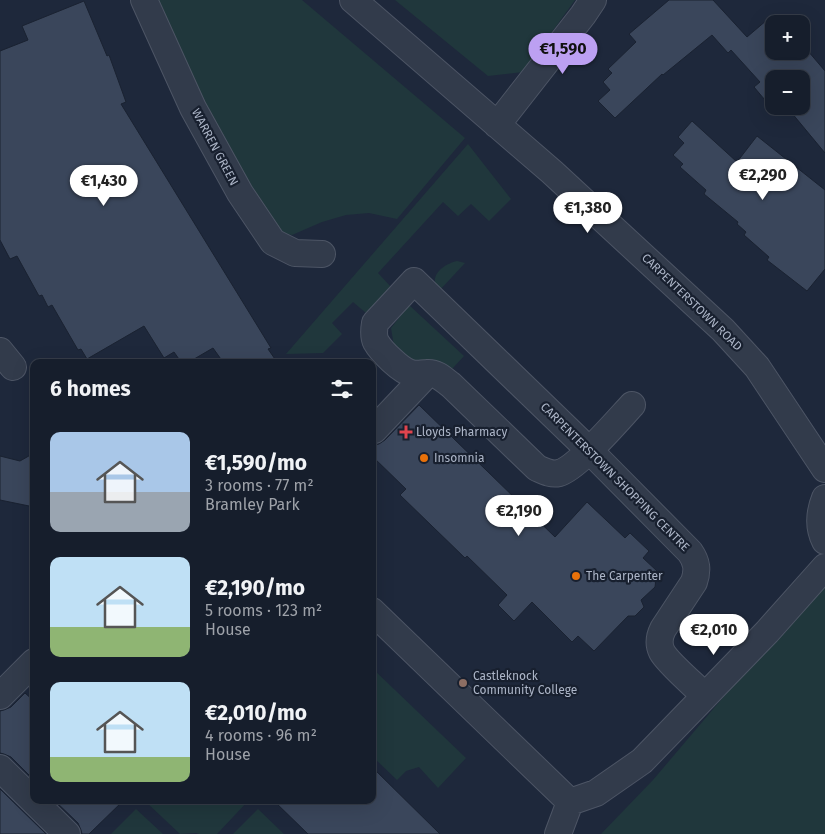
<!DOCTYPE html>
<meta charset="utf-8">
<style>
body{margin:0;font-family:"Fira Sans",sans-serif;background:#1f2734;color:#f1f3f6;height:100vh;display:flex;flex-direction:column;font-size:19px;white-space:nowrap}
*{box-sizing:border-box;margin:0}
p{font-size:16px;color:#9ea2a9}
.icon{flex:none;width:28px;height:28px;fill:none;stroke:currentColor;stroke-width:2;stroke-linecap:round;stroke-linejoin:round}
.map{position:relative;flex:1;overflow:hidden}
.panel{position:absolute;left:30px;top:359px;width:346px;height:445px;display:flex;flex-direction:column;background:#161e2c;border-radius:10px;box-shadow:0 5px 20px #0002,0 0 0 1px #353c48}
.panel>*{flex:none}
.tools{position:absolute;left:765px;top:15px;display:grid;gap:10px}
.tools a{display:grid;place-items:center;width:45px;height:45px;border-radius:10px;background:#161e2c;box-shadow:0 5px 20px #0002,0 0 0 1px #353c48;font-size:25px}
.price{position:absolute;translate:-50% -42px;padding:0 11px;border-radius:18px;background:#fff;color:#222;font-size:16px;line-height:32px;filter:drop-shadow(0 1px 2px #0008)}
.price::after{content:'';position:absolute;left:50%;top:30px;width:15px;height:11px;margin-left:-8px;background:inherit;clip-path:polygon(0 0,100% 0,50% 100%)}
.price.on{background:#bca0f2;color:#111}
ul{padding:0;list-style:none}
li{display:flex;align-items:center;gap:15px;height:125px;padding:0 20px}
li span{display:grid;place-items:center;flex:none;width:140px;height:100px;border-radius:10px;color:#555}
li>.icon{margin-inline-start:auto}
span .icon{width:60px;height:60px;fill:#fffc;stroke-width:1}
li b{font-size:21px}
h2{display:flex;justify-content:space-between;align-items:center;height:60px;padding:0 20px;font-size:21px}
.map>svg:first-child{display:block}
.green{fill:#20373c}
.building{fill:#3a465b;stroke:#1a2231}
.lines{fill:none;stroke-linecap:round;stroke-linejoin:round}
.minor-casing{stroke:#4d5565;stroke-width:28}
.minor{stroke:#323b4b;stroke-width:26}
.health-dot{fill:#e0444e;stroke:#18202f;stroke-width:2}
.food-dot{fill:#e8710a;stroke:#18202f;stroke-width:2}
.education-dot{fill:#8d6e63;stroke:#18202f;stroke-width:2}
.labels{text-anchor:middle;stroke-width:4.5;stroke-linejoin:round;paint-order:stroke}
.street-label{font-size:12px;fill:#acb5c7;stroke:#18202f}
.poi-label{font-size:12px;fill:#acb5c7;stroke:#18202f;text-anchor:start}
</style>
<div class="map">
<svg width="825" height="834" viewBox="0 0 825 834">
<rect width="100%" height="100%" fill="#1e283b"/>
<path class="green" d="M156,0H302L465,138L397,219L369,213L346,215L322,222L292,235L282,233L275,227L219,133Z
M395,0H575L523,72L488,76Z
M468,144L511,199L489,221L471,204L458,216L443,202L378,273L391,287L366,313L353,302L332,323L342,334L323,353L286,354Z
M457,261L465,263L439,291C427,276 444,264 457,261Z
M409,305L464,356L452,369L432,362L412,360L394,346L391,328Z
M825,587V834H601L653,780L737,681Z
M372,668L466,758L438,788L419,767L406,771L397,780L373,757Z
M147,800H249L217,834H199L196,833L180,834L145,801Z
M136,809L163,834H111Z
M258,809L284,834H233Z"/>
<path class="building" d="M669,0H713L747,37L774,14V51H808L825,71V153L786,106H801V79H774V103L770,106L754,87L760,82L731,50L728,53L712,35L663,75L662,74L615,118L598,101L610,90L603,82L612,73L608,69L636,42L629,34Z
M84,1L107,56L109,55L126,102L121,104L271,348L268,349L277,362H223L213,348L189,362H181L174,352L164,358L144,326L87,359L81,349L78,350L52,305L48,307L42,295L39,296L17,256L10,259L0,240V51L28,40L22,26Z
M692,121L737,162L757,136L825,190V269L807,291L767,260L769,257L744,235L746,232L737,224L738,222L704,194L706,190L680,167L683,164L673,155L684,143L678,137Z
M419,405L555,537L587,502L625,538L630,533L649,551L643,558L657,571L655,587L641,600L644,607L635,616H628L594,651L578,636L572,642L532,602L514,621L498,605L507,595L467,556L465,558L400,495L406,489L372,456V445L379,444L385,440Z
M34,453V507L0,500V456L20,461Z
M25,693L34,701V780L11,757L4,754L0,753V711L4,710L11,707Z
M372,767L440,834H308L273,800H372Z
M0,789L46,834H0Z
M54,800H124L89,834H82L81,830L78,823Z"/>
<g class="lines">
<g class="minor-casing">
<path id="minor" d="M144,0L193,108L240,193L273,242L295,253L322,254
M353,0L552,172L723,330L757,367L825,469
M497,125L583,15L593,0
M0,351L13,367
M632,405C618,420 576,469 559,473C551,475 544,471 537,468L451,385C444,380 437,372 427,373C422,373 417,375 411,373C401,371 381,351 376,342C373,336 374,329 375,323L414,281L589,450L690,552C697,562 698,570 694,582L663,629C659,637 658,644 662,652C667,662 695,686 704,695
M374,430L428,373
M825,498C819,513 818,527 825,541
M372,611L570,802L596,793L642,761L767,632L825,567
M0,696L34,662
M0,768L67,834
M558,834L570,802"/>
</g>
<use href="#minor" class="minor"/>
</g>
<path class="health-dot" d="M403.5 424.5h5v5h5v5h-5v5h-5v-5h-5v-5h5z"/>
<g class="food-dot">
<circle cx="424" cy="458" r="5"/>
<circle cx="576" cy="576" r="5"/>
</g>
<circle class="education-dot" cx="463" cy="683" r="5"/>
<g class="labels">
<g class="street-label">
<text transform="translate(215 147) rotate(62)" y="4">WARREN GREEN</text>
<text transform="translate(692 302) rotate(44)" y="4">CARPENTERSTOWN ROAD</text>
<text transform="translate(615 477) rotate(45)" y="4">CARPENTERSTOWN SHOPPING CENTRE</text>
</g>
<g class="poi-label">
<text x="416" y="436">Lloyds Pharmacy</text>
<text x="434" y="462">Insomnia</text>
<text x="586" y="580">The Carpenter</text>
<text x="473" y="680">Castleknock<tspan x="473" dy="14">Community College</tspan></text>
</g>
</g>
</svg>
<div class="tools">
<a>+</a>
<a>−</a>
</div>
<b class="price on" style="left:563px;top:75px">€1,590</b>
<b class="price" style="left:763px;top:201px">€2,290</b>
<b class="price" style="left:104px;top:207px">€1,430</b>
<b class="price" style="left:588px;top:234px">€1,380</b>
<b class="price" style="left:519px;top:537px">€2,190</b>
<b class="price" style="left:714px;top:656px">€2,010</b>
<section class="panel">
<h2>6 homes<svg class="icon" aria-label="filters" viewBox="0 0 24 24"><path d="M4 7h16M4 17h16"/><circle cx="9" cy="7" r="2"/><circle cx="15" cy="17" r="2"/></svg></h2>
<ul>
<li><span style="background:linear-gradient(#a9c7e8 60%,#9aa5b1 0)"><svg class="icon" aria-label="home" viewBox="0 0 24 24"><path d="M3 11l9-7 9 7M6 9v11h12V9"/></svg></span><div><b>€1,590/mo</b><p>3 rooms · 77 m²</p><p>Bramley Park</p></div></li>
<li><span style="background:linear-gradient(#bfe0f5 70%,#8fb573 0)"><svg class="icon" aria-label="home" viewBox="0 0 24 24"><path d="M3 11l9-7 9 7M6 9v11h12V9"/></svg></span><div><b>€2,190/mo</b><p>5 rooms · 123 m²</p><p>House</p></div></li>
<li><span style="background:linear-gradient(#bfe0f5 75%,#8fb573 0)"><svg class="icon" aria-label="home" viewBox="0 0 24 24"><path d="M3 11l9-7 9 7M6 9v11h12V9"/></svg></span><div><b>€2,010/mo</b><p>4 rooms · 96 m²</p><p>House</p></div></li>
</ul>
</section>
</div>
